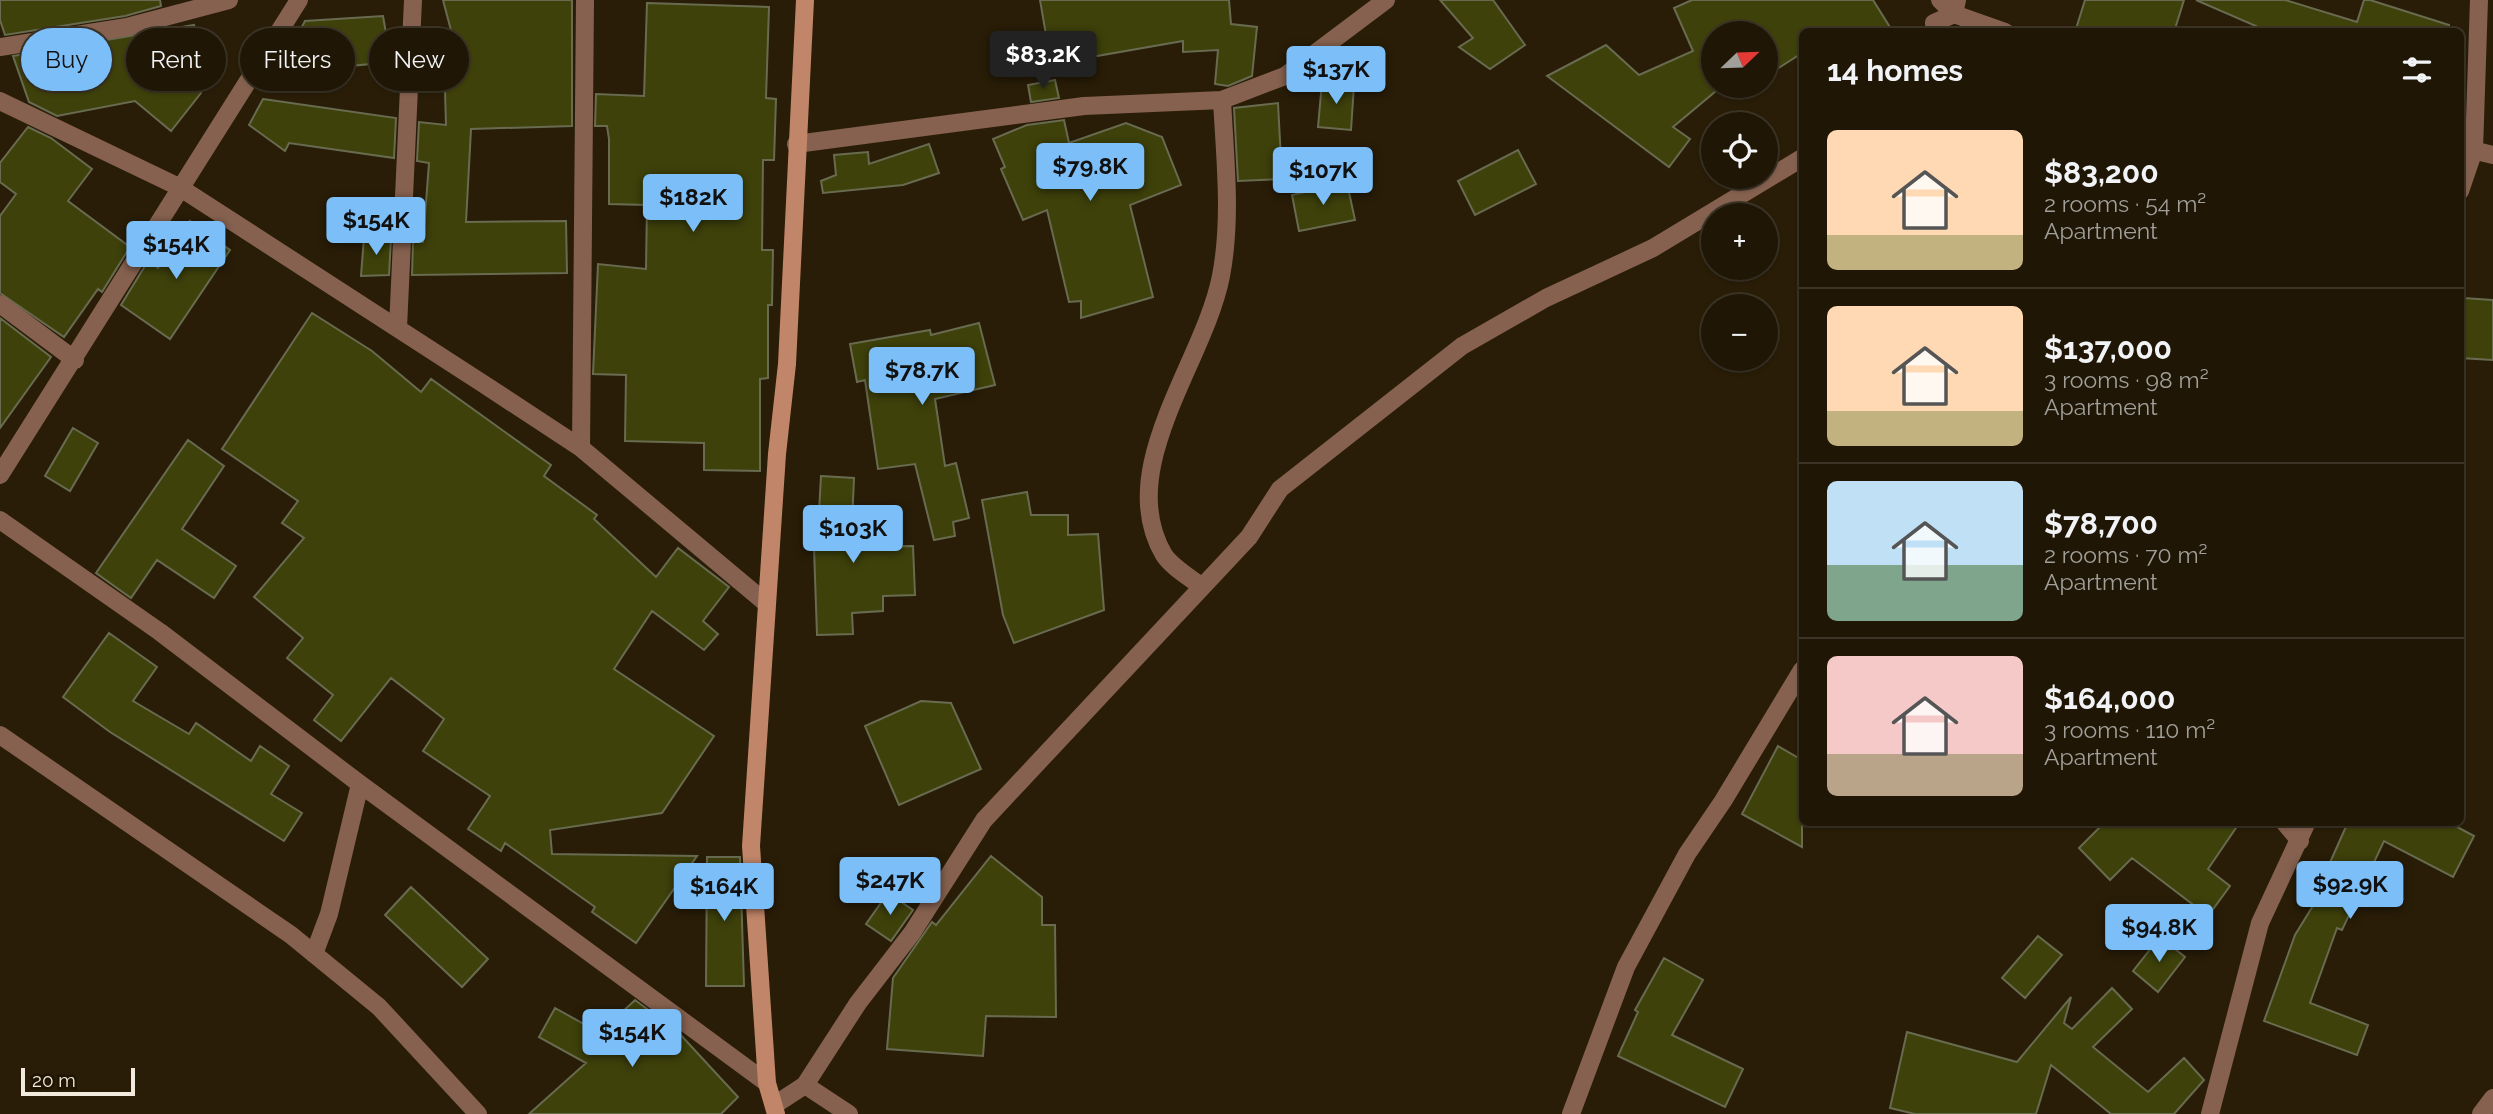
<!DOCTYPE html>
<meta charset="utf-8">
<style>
body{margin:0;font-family:Raleway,sans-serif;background:#271f0f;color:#f1f3f6;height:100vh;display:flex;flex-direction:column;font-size:26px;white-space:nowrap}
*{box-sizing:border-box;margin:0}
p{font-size:23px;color:#a19f9a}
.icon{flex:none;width:38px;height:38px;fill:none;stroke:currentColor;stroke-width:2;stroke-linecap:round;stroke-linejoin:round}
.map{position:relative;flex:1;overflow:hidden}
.panel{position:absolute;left:1799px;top:28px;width:665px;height:798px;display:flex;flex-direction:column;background:#1f1605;border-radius:10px;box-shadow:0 2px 5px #0004,0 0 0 2px #3c3527}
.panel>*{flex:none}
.guide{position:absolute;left:21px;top:28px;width:665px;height:63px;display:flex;gap:14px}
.needle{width:46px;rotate:67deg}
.tools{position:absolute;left:1701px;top:21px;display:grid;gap:14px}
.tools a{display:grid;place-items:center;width:77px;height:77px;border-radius:50%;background:#1f1605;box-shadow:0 2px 5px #0004,0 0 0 2px #3c3527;font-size:35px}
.scale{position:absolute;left:21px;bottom:18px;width:114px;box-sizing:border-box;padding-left:7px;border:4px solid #f2eadc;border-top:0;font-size:19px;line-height:24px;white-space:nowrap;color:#f2eadc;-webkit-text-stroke:5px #1f1401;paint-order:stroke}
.price{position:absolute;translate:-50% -60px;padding:0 16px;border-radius:7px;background:#7bbef8;color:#111;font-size:23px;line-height:46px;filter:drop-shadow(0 2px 4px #0008)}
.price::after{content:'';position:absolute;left:50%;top:42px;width:21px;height:16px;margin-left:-10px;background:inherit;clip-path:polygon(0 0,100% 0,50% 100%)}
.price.on{background:#222;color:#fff}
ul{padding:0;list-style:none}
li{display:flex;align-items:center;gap:21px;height:175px;padding:0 28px}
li+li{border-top:2px solid #3c3527}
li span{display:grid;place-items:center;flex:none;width:196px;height:140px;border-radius:10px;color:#555}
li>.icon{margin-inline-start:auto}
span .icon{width:84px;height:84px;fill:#fffc;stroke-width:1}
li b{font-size:30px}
h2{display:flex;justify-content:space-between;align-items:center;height:84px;padding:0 28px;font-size:30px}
.tag{padding:0 24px;border-radius:32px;background:#1f1605;box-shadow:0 2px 5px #0004,0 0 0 2px #3c3527;font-size:24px;line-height:63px}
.tag.on{background:#7bbef8;color:#111}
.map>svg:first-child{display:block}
.building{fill:#3e410a;stroke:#686b50;stroke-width:2}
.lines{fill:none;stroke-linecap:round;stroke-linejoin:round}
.minor{stroke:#86614f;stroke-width:18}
.secondary{stroke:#c18669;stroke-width:18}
</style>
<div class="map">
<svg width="2493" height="1114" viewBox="0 0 2493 1114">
<rect width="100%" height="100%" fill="#291d07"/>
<path class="building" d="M0,0H160L161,6L125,16L5,35L0,20Z
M443,0H572V126L471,129L466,222L566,221L567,273L412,275L413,241L423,242L429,163L417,161L419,122L446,125L444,57H458Z
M1040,0H1229L1231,24L1257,27L1252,76L1228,86L1215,84L1218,50L1183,52V41L1051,64Z
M1440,0H1493L1525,45L1490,69L1459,47L1473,38Z
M1692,0H1873L1893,32H1802V53L1766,76V33H1713V86H1722L1673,127L1690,139L1669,167L1547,76L1606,45L1639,75L1693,51L1674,8Z
M2085,0H2184L2174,32H2075Z
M2196,0H2285L2357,22L2364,0H2370L2449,25L2448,32H2254L2256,26Z
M647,3L769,7L766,98L776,99L774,160H763L762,250H773L772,305H768V378L760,379V471L704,470V443L625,441L626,375L593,374L598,264L646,269L647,205L609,204V139L607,126H595L596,94L644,96Z
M383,16L391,62L277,73L305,21Z
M194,25L204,80L201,81V93L171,131L135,101L57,116L29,102L13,56Z
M1055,80L1059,98L1031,102L1028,85Z
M1322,82L1354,85L1351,130L1318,127Z
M263,99L396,118L394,158L289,143L285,151L249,125Z
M1278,103L1282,179L1238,181L1234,108Z
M1064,120L1069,143L1126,123L1162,137L1181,185L1130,205L1153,297L1081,318V301L1069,302L1047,210L1023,220L1001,169L1005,167L993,139L1027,125Z
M28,127L51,138L92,169L68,201L130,247L102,292L98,289L64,337L0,293V216L16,194L0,182V163Z
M929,144L939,173L903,185L823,193L821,181L836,175L834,155L868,152L869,164Z
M1518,150L1536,184L1475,215L1458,181Z
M1347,183L1355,220L1299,231L1292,195Z
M190,221L230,250L170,339L121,305L148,261L158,268Z
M364,237L391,239L389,275L361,276Z
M2463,298L2493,300V360L2460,358Z
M312,313L372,351L421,392L431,379L551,465L544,476L597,515L594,519L656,577L678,548L729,587L703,621L718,634L704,650L652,611L614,669L714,736L662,813L550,830L552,854L697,856L636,943L592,912L595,907L505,843L501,851L468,829L490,796L423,751L444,719L391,678L341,741L314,720L333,695L287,658L303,638L254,597L304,538L282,523L298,501L222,449Z
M0,318L51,357L0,428Z
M979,323L995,385L935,399L945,466L956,463L969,518L953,522L955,536L934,540L915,464L878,469L865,380L857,382L850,344L930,330L931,335Z
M73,428L98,443L70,491L45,476Z
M188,440L224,466L182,529L236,566L214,598L157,560L131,598L96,573Z
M821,476L854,478L851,547L913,546L915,595L883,596V611L852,613L853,634L817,635L814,548H817Z
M1027,492L1031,515H1068V535L1098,534L1104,610L1014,643L1003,615L982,500Z
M109,633L157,667L133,701L189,734L196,723L251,761L260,746L289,766L271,794L302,813L284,841L110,732L63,697Z
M921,701L951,703L981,769L899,805L865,726Z
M1778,746L1802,760V847L1742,814Z
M2105,822H2240L2208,869L2230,886L2208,916L2132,858L2110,880L2079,848Z
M2348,822H2448L2474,836L2453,877L2384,841L2342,930L2337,928L2310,1003L2368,1025L2357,1055L2264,1021L2295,935L2335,870L2328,867Z
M991,856L1042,897V925H1055L1056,1017L986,1016L983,1056L887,1049L893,978L932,922L936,925Z
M707,857H740L744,986H706Z
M411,887L488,959L462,987L385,915Z
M888,893L913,910L891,941L866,924Z
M2038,936L2062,955L2025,998L2002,978Z
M2160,937L2185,957L2158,992L2133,971Z
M1664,958L1703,980L1672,1035L1743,1069L1725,1107L1618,1056L1638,1012L1635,1010Z
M2112,988L2132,1009L2093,1047L2148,1092L2184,1058L2204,1080L2174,1114H2111L2051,1065L2036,1114H1915L1890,1108L1907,1032L2017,1062L2071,997L2064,1023L2072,1029Z
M635,1000L678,1032L738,1097L721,1114H529L586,1063L539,1037L555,1008L600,1033Z"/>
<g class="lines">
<path class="minor" d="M1957,0L1954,14L2005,32
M1935,32L1934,23L1954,14L1940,0
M0,47L127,27L229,0
M0,101L179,187L482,383L581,448L766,603
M796,144L1084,106L1222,100L1285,76L1386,0
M2460,147L2493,155
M2460,191L2474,150L2479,0
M0,304L75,360
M398,328L413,0
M581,448L585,0
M0,475L299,0
M0,520L160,632L360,784L767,1083
M1201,586C1189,577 1172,567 1164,555C1113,469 1204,363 1221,276C1232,218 1225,159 1222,100
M0,735L291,935L379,1007L478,1114
M2284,822L2300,841
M314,954L329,914L360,784
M805,1085L858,1003L912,933L984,820L1249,537L1280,489L1462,346L1546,298L1653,248L1802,158
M776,1104L805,1085L849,1114
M1571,1114L1626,967L1687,854L1723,801L1802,670
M2210,1114L2260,923L2307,822
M2481,1114L2493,1098"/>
<path class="secondary" d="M776,1114L767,1083L751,846L777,454L787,364L805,0"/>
</g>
</svg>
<div class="tools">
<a><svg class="needle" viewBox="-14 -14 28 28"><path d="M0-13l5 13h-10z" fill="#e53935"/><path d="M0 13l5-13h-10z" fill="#a19f9a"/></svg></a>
<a><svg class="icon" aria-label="locate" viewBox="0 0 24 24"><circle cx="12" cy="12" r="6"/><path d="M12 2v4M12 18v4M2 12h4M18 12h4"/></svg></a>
<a>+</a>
<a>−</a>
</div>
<div class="scale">20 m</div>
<b class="price on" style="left:1043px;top:91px">$83.2K</b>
<b class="price" style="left:1336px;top:106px">$137K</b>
<b class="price" style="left:1090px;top:203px">$79.8K</b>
<b class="price" style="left:1323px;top:207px">$107K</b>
<b class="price" style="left:693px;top:234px">$182K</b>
<b class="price" style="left:376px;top:257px">$154K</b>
<b class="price" style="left:176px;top:281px">$154K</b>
<b class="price" style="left:922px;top:407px">$78.7K</b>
<b class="price" style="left:853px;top:565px">$103K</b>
<b class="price" style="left:890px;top:917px">$247K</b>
<b class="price" style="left:2350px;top:921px">$92.9K</b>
<b class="price" style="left:724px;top:923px">$164K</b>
<b class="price" style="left:2159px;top:964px">$94.8K</b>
<b class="price" style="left:632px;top:1069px">$154K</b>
<div class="guide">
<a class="tag on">Buy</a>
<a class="tag">Rent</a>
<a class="tag">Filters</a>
<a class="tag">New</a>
</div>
<section class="panel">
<h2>14 homes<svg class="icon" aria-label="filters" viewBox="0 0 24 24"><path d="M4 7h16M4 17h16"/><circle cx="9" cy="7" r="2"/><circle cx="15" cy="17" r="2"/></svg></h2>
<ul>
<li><span style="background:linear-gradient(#ffd9b3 75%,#c2b280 0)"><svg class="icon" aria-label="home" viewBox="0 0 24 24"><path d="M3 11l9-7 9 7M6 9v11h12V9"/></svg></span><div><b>$83,200</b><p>2 rooms · 54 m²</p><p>Apartment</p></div></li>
<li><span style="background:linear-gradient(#ffd9b3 75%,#c2b280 0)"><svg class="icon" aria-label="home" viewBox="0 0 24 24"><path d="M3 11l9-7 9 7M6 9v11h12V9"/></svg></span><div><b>$137,000</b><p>3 rooms · 98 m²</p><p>Apartment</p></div></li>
<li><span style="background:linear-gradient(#bfe0f5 60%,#7fa58c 0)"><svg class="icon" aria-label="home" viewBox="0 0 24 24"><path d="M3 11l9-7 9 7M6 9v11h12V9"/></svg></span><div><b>$78,700</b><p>2 rooms · 70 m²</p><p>Apartment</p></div></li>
<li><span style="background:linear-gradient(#f6c9c9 70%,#b9a48a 0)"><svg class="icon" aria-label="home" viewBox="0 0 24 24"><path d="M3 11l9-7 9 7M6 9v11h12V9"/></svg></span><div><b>$164,000</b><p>3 rooms · 110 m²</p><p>Apartment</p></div></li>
</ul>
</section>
</div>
